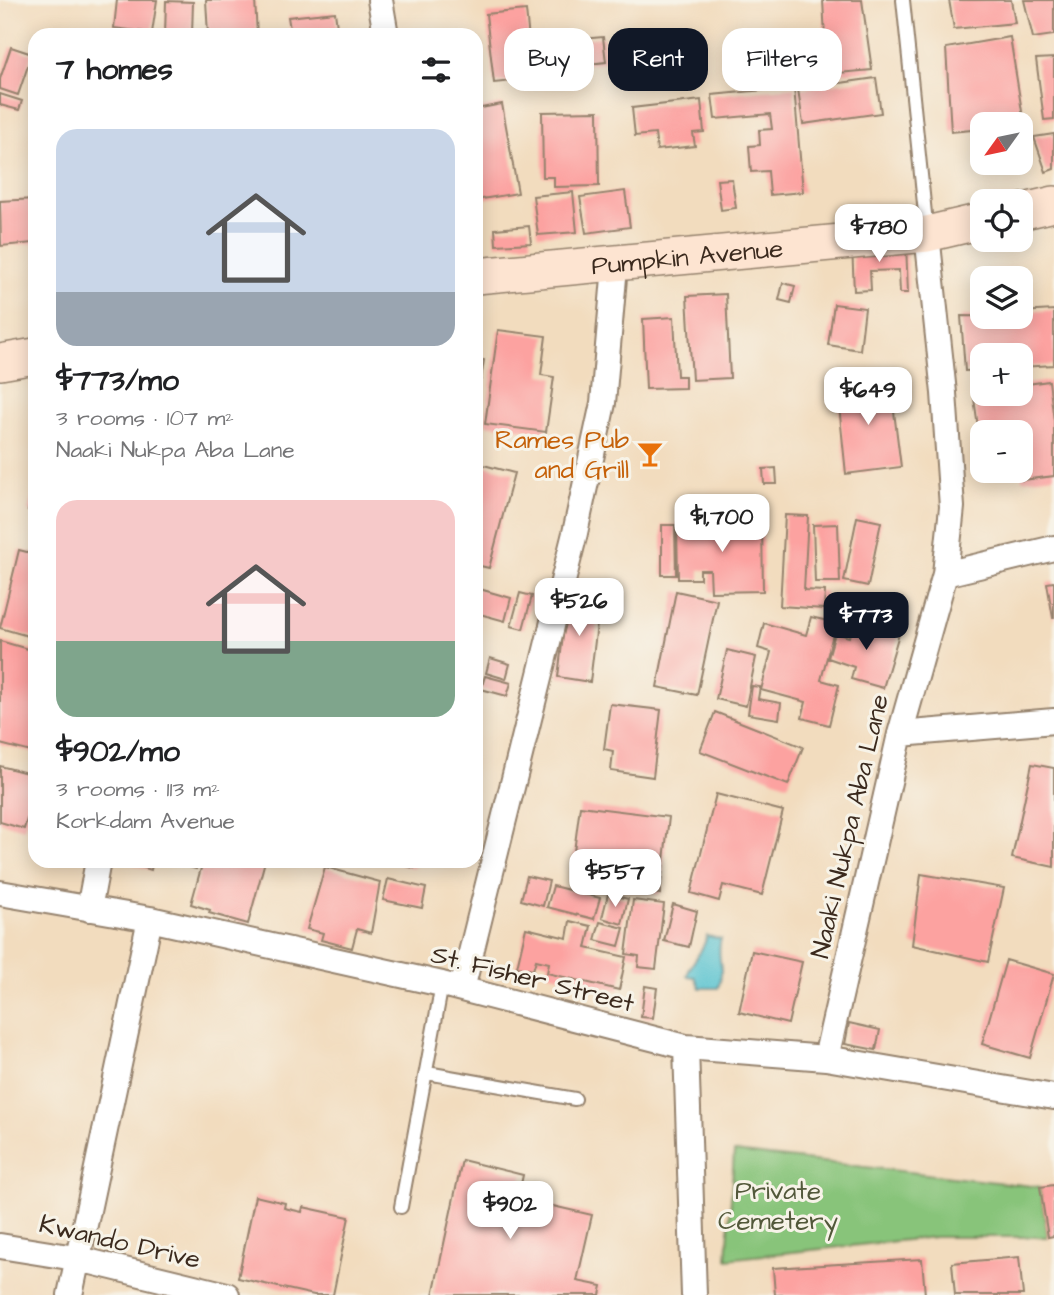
<!DOCTYPE html>
<meta charset="utf-8">
<style>
body{margin:0;font-family:"Architects Daughter",sans-serif;background:#f6f6f6;color:#202124;height:100vh;display:flex;flex-direction:column;font-size:26px;white-space:nowrap}
*{box-sizing:border-box;margin:0}
p{font-size:23px;color:#757577}
.icon{flex:none;width:38px;height:38px;fill:none;stroke:currentColor;stroke-width:2;stroke-linecap:round;stroke-linejoin:round}
.map{position:relative;flex:1;overflow:hidden}
.panel{position:absolute;left:28px;top:28px;width:455px;height:840px;display:flex;flex-direction:column;background:#fff;border-radius:21px;box-shadow:0 4px 18px #0003}
.panel>*{flex:none}
.top-card{position:absolute;left:504px;top:28px;width:444px;height:63px;display:flex;gap:14px}
.needle{width:46px;rotate:237deg}
.buttons{position:absolute;left:970px;top:112px;display:grid;gap:14px}
.buttons a{display:grid;place-items:center;width:63px;height:63px;border-radius:14px;background:#fff;box-shadow:0 4px 18px #0003;font-size:35px}
.price{position:absolute;translate:-50% -60px;padding:0 16px;border-radius:14px;background:#fff;color:#222;font-size:23px;line-height:46px;filter:drop-shadow(0 2px 4px #0008)}
.price::after{content:'';position:absolute;left:50%;top:42px;width:21px;height:16px;margin-left:-10px;background:inherit;clip-path:polygon(0 0,100% 0,50% 100%)}
.price.on{background:#111827;color:#fff}
ul{padding:0;list-style:none}
li{display:grid;align-content:center;gap:14px;height:371px;padding:0 28px}
li span{display:grid;place-items:center;height:217px;border-radius:21px;color:#555}
li>.icon{margin-inline-start:auto}
span .icon{width:126px;height:126px;fill:#fffc;stroke-width:1}
li b{font-size:30px}
h2{display:flex;justify-content:space-between;align-items:center;height:84px;padding:0 28px;font-size:30px}
.chip{padding:0 24px;border-radius:21px;background:#fff;box-shadow:0 4px 18px #0003;font-size:24px;line-height:63px}
.chip.on{background:#111827;color:#fff}
.map>svg:first-child{display:block}
.green{fill:#88c47a;stroke:#62774c;stroke-width:2}
.water{fill:#57c2d0;stroke:#497677;stroke-width:2}
.building{fill:#fca2a0}
.lines{fill:none;stroke-linecap:round;stroke-linejoin:round}
.lane-casing{stroke:#96836e;stroke-width:16}
.street-casing{stroke:#96836e;stroke-width:28}
.secondary-casing{stroke:#96836e;stroke-width:38}
.lane{stroke:#fff;stroke-width:12}
.street{stroke:#fff;stroke-width:24}
.secondary{stroke:#fde4d1;stroke-width:35}
.labels{text-anchor:middle;stroke-width:6;stroke-linejoin:round;paint-order:stroke}
.street-label{font-size:26px;fill:#3b2a1e;stroke:#f7f3e8}
.food-label{font-size:26px;fill:#c56008;stroke:#f7f3e8;text-anchor:end}
.park-label{font-size:26px;fill:#52583a;stroke:#f7f3e8}
</style>
<div class="map">
<svg width="1054" height="1295" viewBox="0 0 1054 1295">
<rect width="100%" height="100%" fill="#f7f3e8"/>
<filter id="ink" filterUnits="userSpaceOnUse"><feTurbulence type="fractalNoise" baseFrequency=".0143" numOctaves="2"/><feDisplacementMap in="SourceGraphic" scale="14" xChannelSelector="R" yChannelSelector="G"/><feConvolveMatrix kernelMatrix="1 2 1 2 8 2 1 2 1" color-interpolation-filters="sRGB"/></filter>
<filter id="wash" filterUnits="userSpaceOnUse"><feTurbulence type="fractalNoise" baseFrequency=".00686" numOctaves="4" result="noise"/><feDisplacementMap in="SourceGraphic" scale="28" xChannelSelector="R" yChannelSelector="G"/><feGaussianBlur stdDeviation="1.57" result="paint"/><feColorMatrix in="noise" values="0 0 0 0 0 0 0 0 0 0 0 0 0 0 0 0 0 1.4 0 .05"/><feComposite in="paint" operator="in"/></filter>
<g filter="url(#wash)">
<rect width="100%" height="100%" fill="#f2dcbe"/>
<path class="green" d="M734,1152L1040,1187L1048,1237H935L727,1259Z"/>
<path class="water" d="M707,936L721,939C715,956 726,968 718,988H700L695,977L687,976C691,961 703,953 707,936Z"/>
<g id="blocks">
<path class="building" d="M117,0H157L152,33L114,28Z
M206,0H255L257,35H208Z
M823,0H862L872,70L827,74Z
M949,0H1011L1015,23L954,29Z
M1024,0H1054V35L1033,38Z
M166,1L193,2L192,35H165Z
M526,10L533,79L494,83L486,14Z
M335,12L338,35H291L288,17Z
M603,37L606,62L561,67L558,41Z
M1010,37L1024,124H982V129L951,132L946,48Z
M11,47L32,54L18,95L0,89V79Z
M1054,58V119L1044,120L1036,59Z
M876,78L881,113L803,124L798,89Z
M794,87L803,192L770,195L768,171L751,172L749,146L760,145L759,130L772,129L770,114L715,119L712,95Z
M0,94L22,101L19,110L0,105Z
M701,100L704,132L693,133L695,146L657,150L655,134L635,136L632,108Z
M502,104L518,193L476,200V109Z
M598,111L599,186L554,187V177H543L542,112Z
M1054,134V169L1046,172L1034,137Z
M732,179L736,208L721,210L717,180Z
M625,191L630,227L586,233L580,197Z
M573,192L577,232L538,235L533,196Z
M35,199V249L33,243L1,246L0,201Z
M529,226L531,243L496,245L495,229Z
M906,244L908,293H900L899,270L870,271L871,290L854,291L852,246Z
M783,283L795,286L791,303L779,300Z
M726,294L730,378L692,380L687,296Z
M834,304L865,308L860,350L828,345Z
M1054,310V365L1020,367V355H982V370L965,371L961,316L1020,317V312Z
M674,317L677,376H685V388L646,389L643,319Z
M498,330L546,336L541,375L554,377L546,432L485,424Z
M476,359L484,360L481,379H476Z
M890,380L901,467L846,474L837,386Z
M1049,381L1054,421V476L1022,480L1020,432H982L980,442L973,391L1020,394V385Z
M476,463L514,473L489,568L476,565Z
M776,468L777,484H764L763,469Z
M35,487V513L28,511Z
M785,515L808,516L804,590L825,591L824,609L780,606Z
M857,517L881,522L868,586L844,581Z
M762,521L763,591L711,592L710,570H700V579H678L677,522Z
M838,524L840,582H815L813,525Z
M662,525H675L676,575H662Z
M19,550L35,554V638L0,628Z
M1054,582V618H1053L1047,583Z
M476,588L511,598L505,621L476,613Z
M676,591L717,600L697,695L657,687Z
M520,593L532,596L523,629L511,626Z
M568,595L600,599L590,682L558,677Z
M811,617L836,623L821,680L839,685L829,725L802,718L806,702L761,690L771,652L758,648L764,623L806,635Z
M854,620L899,634L883,688L851,679L854,667L828,658L835,633L849,637Z
M0,641L35,651V753L0,744Z
M727,650L756,657L746,706L716,699Z
M490,658L510,664L506,679L486,673Z
M485,676L511,683L507,696L481,689Z
M752,686L760,687L758,699L781,703L779,719L748,714Z
M610,704L661,710L653,777L611,771L613,751L604,749Z
M715,712L803,747L788,785L700,751Z
M1032,764L1054,768V867L1012,858Z
M0,766L35,775V822L27,819L24,829L0,822Z
M716,794L783,811L762,895L723,885L719,901L691,893Z
M580,806L669,817L660,894L570,882Z
M123,861H153L151,870Z
M169,861H198L196,869Z
M203,861H265L248,924L209,913L210,910L191,904Z
M386,861H415L414,868Z
M325,867L380,882L371,933L357,929L352,948L321,940L323,933L307,929Z
M921,874L1004,888L988,962L912,945Z
M527,876L549,881L543,906L521,900Z
M388,879L426,888L422,908L383,900Z
M553,886L600,898L594,919L547,907Z
M608,894L628,899L622,924L602,918Z
M633,900L664,904L656,969L638,967L639,956L626,954Z
M673,904L697,911L689,947L664,941Z
M570,921L591,926L586,948L626,957L619,990L547,973L549,963L536,960L533,970L517,967L526,928L567,938Z
M600,922L624,928L619,946L595,940Z
M752,951L802,962L788,1024L739,1012Z
M1006,960L1054,974L1030,1058L982,1044Z
M645,986L657,988L653,1018L641,1017Z
M849,1023L880,1030L876,1050L845,1044Z
M462,1160L523,1175L518,1198L592,1215L577,1281L602,1286L600,1295H433Z
M1054,1185V1236L1048,1237L1040,1187Z
M255,1196L285,1203L284,1208L302,1212L303,1207L349,1217L333,1295H314L238,1278Z
M1019,1257L1023,1295H955L952,1263Z
M922,1259L925,1295H775L773,1268Z"/>
</g>
</g>
<g filter="url(#ink)">
<use href="#blocks" fill-opacity="0" stroke="#96836e" stroke-width="2"/>
<g class="lines">
<g class="lane-casing">
<path id="lane" d="M903,0L927,233
M427,1073L575,1099
M401,1207L442,984"/>
</g>
<g class="street-casing">
<path id="street" d="M380,0L386,35
M945,574L1054,548
M900,734L1054,721
M0,893L150,919L442,984L686,1047L826,1058L1054,1097
M89,909L98,861
M462,989L575,533L603,403L615,266
M686,1047L694,1295
M826,1058L900,734L945,574L952,507L944,393L927,234
M0,1246L75,1258L227,1295
M70,1295L150,919"/>
</g>
<g class="secondary-casing">
<g id="secondary">
<path d="M1020,212L1054,204"/>
<path id="s1" d="M476,276L927,234L982,221"/>
<path d="M0,362L35,356"/>
</g>
</g>
<use href="#lane" class="lane"/>
<use href="#street" class="street"/>
<use href="#secondary" class="secondary"/>
</g>
</g>
<defs>
<g id="bar-bare" transform="scale(2.1)"><path d="M-6-5H6L.8 .8V4.5H3.5V6h-7V4.5H-.8V.8Z" fill="#e8710a" stroke="#f7f3e8" stroke-width="2.5" paint-order="stroke"/></g>
</defs>
<g fill-rule="evenodd">
<use href="#bar-bare" x="650" y="454"/>
</g>
<g class="labels">
<g class="street-label">
<text dy="9" stroke="none"><textPath href="#s1" startOffset="212">Pumpkin Avenue</textPath></text>
<text transform="translate(849 826) rotate(-77)" y="9">Naaki Nukpa Aba Lane</text>
<text transform="translate(533 978) rotate(14)" y="9">St. Fisher Street</text>
<text transform="translate(120 1241) rotate(13)" y="9">Kwando Drive</text>
</g>
<g class="food-label">
<text x="629" y="448">Rames Pub<tspan x="629" dy="30">and Grill</tspan></text>
</g>
<g class="park-label">
<text x="778" y="1199">Private<tspan x="778" dy="30">Cemetery</tspan></text>
</g>
</g>
</svg>
<div class="buttons">
<a><svg class="needle" viewBox="-14 -14 28 28"><path d="M0-13l5 13h-10z" fill="#e53935"/><path d="M0 13l5-13h-10z" fill="#757577"/></svg></a>
<a><svg class="icon" aria-label="locate" viewBox="0 0 24 24"><circle cx="12" cy="12" r="6"/><path d="M12 2v4M12 18v4M2 12h4M18 12h4"/></svg></a>
<a><svg class="icon" aria-label="layers" viewBox="0 0 24 24"><path d="M12 4l9 5-9 5-9-5zM3 14l9 5 9-5"/></svg></a>
<a>+</a>
<a>−</a>
</div>
<b class="price" style="left:879px;top:264px">$780</b>
<b class="price" style="left:868px;top:427px">$649</b>
<b class="price" style="left:722px;top:554px">$1,700</b>
<b class="price" style="left:579px;top:638px">$526</b>
<b class="price on" style="left:866px;top:652px">$773</b>
<b class="price" style="left:615px;top:909px">$557</b>
<b class="price" style="left:510px;top:1241px">$902</b>
<div class="top-card">
<a class="chip">Buy</a>
<a class="chip on">Rent</a>
<a class="chip">Filters</a>
</div>
<section class="panel">
<h2>7 homes<svg class="icon" aria-label="filters" viewBox="0 0 24 24"><path d="M4 7h16M4 17h16"/><circle cx="9" cy="7" r="2"/><circle cx="15" cy="17" r="2"/></svg></h2>
<ul>
<li><span style="background:linear-gradient(#c9d6e8 75%,#9aa5b1 0)"><svg class="icon" aria-label="home" viewBox="0 0 24 24"><path d="M3 11l9-7 9 7M6 9v11h12V9"/></svg></span><div><b>$773/mo</b><p>3 rooms · 107 m²</p><p>Naaki Nukpa Aba Lane</p></div></li>
<li><span style="background:linear-gradient(#f6c9c9 65%,#7fa58c 0)"><svg class="icon" aria-label="home" viewBox="0 0 24 24"><path d="M3 11l9-7 9 7M6 9v11h12V9"/></svg></span><div><b>$902/mo</b><p>3 rooms · 113 m²</p><p>Korkdam Avenue</p></div></li>
</ul>
</section>
</div>
